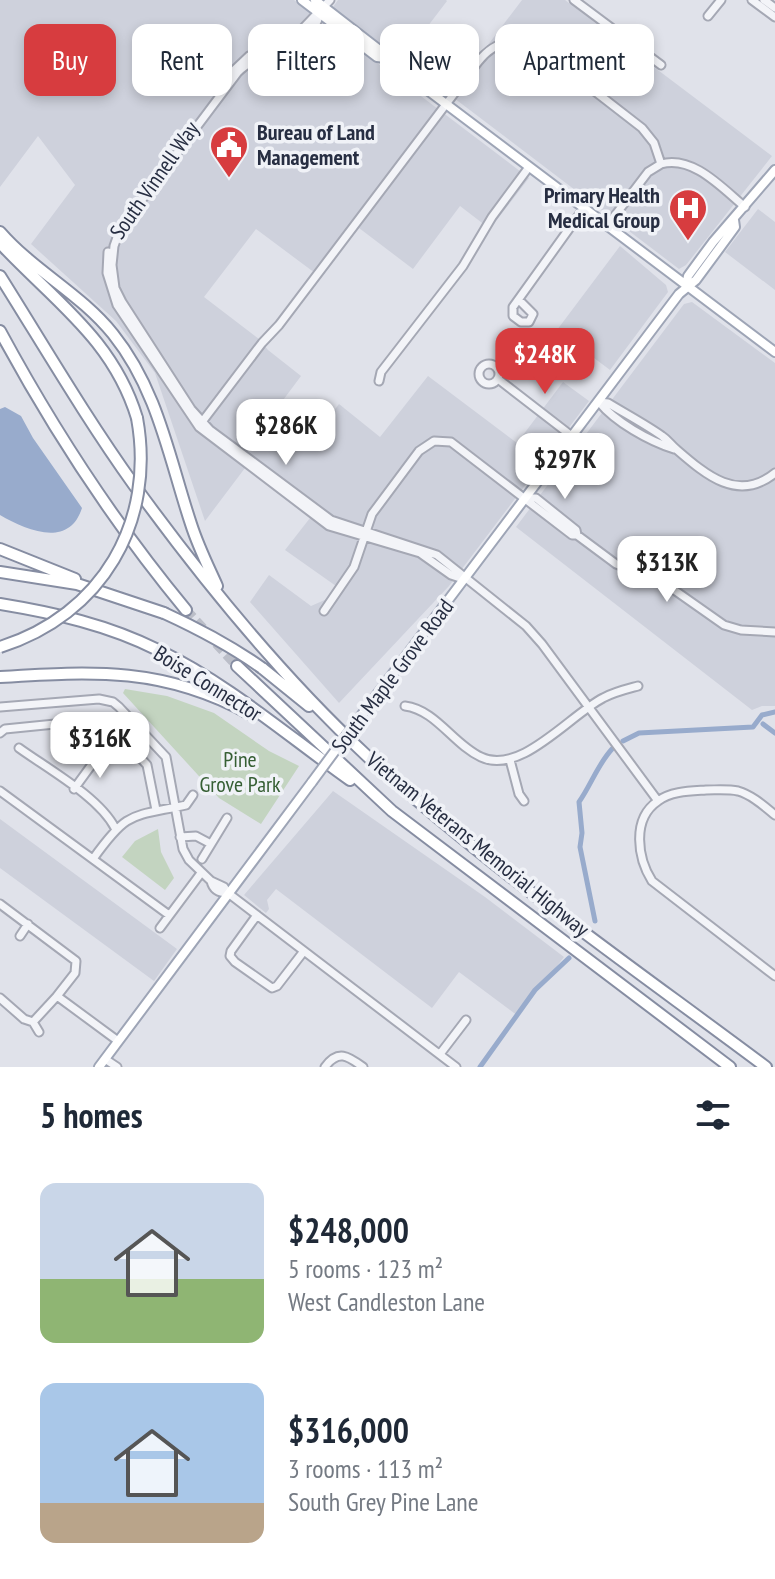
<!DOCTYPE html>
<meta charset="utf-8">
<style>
body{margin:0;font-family:"PT Sans Narrow",sans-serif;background:#f2f2f3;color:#1f2937;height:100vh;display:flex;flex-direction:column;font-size:30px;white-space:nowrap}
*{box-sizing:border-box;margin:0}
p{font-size:26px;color:#747a83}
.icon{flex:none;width:44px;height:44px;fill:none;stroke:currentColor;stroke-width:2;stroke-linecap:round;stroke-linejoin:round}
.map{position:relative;height:1067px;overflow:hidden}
.side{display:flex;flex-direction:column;background:#fff;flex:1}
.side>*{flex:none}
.top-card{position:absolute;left:24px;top:24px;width:728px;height:72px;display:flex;gap:16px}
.price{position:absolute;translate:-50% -68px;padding:0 18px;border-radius:16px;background:#fff;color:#222;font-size:26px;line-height:52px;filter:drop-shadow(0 2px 4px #0008)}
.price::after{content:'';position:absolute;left:50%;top:48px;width:24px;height:18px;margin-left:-12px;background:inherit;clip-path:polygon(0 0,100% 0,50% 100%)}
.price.active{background:#d73c3f;color:#fff}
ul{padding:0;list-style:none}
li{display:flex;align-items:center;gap:24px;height:200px;padding:0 40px}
li span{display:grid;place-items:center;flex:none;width:224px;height:160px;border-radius:16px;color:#555}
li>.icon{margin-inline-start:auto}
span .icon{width:96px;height:96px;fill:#fffc;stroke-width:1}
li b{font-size:34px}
h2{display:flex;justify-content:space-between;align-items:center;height:96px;padding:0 40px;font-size:34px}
.chip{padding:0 28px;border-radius:16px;background:#fff;box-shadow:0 4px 12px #0003;font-size:28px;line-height:72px}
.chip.active{background:#d73c3f;color:#fff}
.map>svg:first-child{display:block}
.built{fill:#ced1dc}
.green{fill:#c3d4c0}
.water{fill:#98abcc}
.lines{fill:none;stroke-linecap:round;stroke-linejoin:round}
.canal{stroke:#98abcc;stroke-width:5}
.highway-tunnel{stroke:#bbbec8;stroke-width:10;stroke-dasharray:10 5;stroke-linecap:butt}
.minor-casing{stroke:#a5a8b4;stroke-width:11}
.major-casing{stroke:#9ea5b6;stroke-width:12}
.highway-casing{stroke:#868da2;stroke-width:14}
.minor{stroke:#f3f4f8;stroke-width:7}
.major{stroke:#fff;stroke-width:8}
.highway{stroke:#fff;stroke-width:10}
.major-bridge-casing{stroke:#9ea5b6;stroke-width:12;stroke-linecap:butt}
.highway-bridge-casing{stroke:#868da2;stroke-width:14;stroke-linecap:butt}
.major-bridge{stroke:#fff;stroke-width:8}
.highway-bridge{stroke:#fff;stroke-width:10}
.labels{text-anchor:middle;stroke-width:7;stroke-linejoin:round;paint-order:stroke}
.poi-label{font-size:22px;font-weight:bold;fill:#272e42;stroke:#f0f2f7;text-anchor:start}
.street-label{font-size:22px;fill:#272e42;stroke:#f0f2f7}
.park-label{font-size:22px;fill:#365f34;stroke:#f0f2f7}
</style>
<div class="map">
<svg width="775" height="1067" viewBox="0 0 775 1067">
<rect width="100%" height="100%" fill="#e0e2ea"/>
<path class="built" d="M0,0H294L529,178L490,229L460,206L413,269L359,228L403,166L315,273L256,229L204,297L259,339L268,350L301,376L272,415L309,443L339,404L380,437L428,376L517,443L563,382L589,401L449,586L339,703L250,602L269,575L311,606L327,599L336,586L285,550L310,518L245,468L205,521L155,373L116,321L31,244L75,185L38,136L0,187Z
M338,0H446L447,1L402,60L333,7Z
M522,0H565L772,156L686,265L679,269L450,95Z
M758,209L775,222V290L725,252Z
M620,246L666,285L668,292L610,370L557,330Z
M692,302L775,363V706H762L752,710L516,527L684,304Z
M333,791L485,897L564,957L518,1016L459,972L432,1008L276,889L267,900L269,909L266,913L244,895Z
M0,819L177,949L154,981L0,868Z"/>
<path class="green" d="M125,689L167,696L214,713L269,751L299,766L261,824L219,798L123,693Z
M158,829L161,852L174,878L165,890L122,857L135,841Z"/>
<path class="water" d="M5,407L21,416L33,438L82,508C69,549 26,530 0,515V409Z"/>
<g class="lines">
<path class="canal" d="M763,724L775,733
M623,741L639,733L753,727L762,715L775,712
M595,921L580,847L582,833L579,802C591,785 598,764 612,749
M480,1067L535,990L569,958"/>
<path class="highway-tunnel" d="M186,610L237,666"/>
<g class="minor-casing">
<path id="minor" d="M574,0L661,65
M752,0L775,17
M764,0L775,8
M320,13C310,55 263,47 238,72L120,229L114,246L112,265L115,288L122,302L191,409L210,430L331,520L437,555L526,626L542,644L658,801
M708,16L721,0
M230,74L249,56L291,41L330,0
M607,226L648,172L661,164
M108,252L107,273L117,305L199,427L329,526L420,553L451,575L463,579
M519,300L533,314L529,322H521L513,316V307L584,208
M479 374a10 10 0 1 1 20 0a10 10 0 1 1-20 0Z
M498,379L573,437
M379,381L381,372L463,266L492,217L529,167
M599,402L608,403C626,414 645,424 662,436C668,440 671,445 676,449C706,475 738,503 775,473
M599,402C615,422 649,441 674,449
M202,422L262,343L279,325L478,62C494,41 515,37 539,48L642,128L654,143L661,164C693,155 722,188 745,207
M526,498H536L576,530L577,535
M324,611L354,567L372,514L419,451L434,441L451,442L572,535H577L616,564L660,580L724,625L741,630L775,632
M405,706C436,710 453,744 481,757C520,776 570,715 603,698C614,692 627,689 638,686
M0,707L99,699L113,702L119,707L166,757L183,849L189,860L211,881
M0,733L5,729L95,720L110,725L147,765L156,810
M19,748C48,769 99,797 115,828
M510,760L519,794L524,801
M74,789L101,752
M0,791L169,915
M775,815C764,806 752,795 738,791C728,789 717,790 706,790C691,791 671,791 658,801C631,819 638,859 652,881L775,976
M180,837L196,836L211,844
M93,859C128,810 131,817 186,805L193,795
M202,859L227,818
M228,893C219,893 213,890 211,881L224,887L228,893L456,1067
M0,904L76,961L75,973L57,996
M257,915L231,951L230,956L235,962L272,988L277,986L304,951
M160,928L201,873
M20,936L28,924
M0,998L24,1019L33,1022L57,996L118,1041
M33,1022L39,1032
M440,1054L466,1020
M105,1059L117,1067
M325,1067C338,1049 348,1056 363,1067"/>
</g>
<g class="major-casing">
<path id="major" d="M302,0L377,57L385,58
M315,0L382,52L385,58L775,352
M686,286L688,276L713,242L775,170
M360,717L679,294L696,280L735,227L734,220
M99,1067L312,782"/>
</g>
<g class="highway-casing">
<path id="highway" d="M0,232C34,271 81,294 113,334C158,390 169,458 191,524C198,546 208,566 217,586
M0,243C54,301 113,339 137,418
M0,276C44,346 86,418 134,485C203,580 279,674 366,755C490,869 631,966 766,1067
M0,331C54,431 114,523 186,610
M0,549L75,579
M0,572L77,584L164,613
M0,604C55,613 108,625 158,650C227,683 288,736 350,780
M237,666L392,811L730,1067
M262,668L309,706
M0,677C95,671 164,667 250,714"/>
</g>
<use href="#minor" class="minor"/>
<use href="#major" class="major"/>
<use href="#highway" class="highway"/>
<g class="major-bridge-casing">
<path id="major-bridge" d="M312,782L360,717"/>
</g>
<g class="highway-bridge-casing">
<path id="highway-bridge" d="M164,613C199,629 231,646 262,668
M0,647C102,615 156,522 137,418"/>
</g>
<use href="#major-bridge" class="major-bridge"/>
<use href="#highway-bridge" class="highway-bridge"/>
</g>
<defs>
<g id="civic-pin" transform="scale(2)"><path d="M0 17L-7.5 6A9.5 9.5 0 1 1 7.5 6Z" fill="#d73c3f" stroke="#f0f2f7"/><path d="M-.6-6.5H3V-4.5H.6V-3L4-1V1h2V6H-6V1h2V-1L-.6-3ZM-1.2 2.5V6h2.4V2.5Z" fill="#fff"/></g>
<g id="hospital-pin" transform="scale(2)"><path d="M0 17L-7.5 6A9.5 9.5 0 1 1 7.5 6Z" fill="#d73c3f" stroke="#f0f2f7"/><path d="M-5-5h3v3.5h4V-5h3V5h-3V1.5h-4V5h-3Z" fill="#fff"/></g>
</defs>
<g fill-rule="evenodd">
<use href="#civic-pin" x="229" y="145"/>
<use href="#hospital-pin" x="688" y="208"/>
</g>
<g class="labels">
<g class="poi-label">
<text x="257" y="140">Bureau of Land<tspan x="257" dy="25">Management</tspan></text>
<text x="660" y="203" text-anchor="end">Primary Health<tspan x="660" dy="25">Medical Group</tspan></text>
</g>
<g class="street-label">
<text transform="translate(154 180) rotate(-55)" y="8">South Vinnell Way</text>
<text transform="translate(392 676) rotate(-53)" y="8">South Maple Grove Road</text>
<text transform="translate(208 683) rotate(32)" y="8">Boise Connector</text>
<text transform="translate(478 844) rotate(39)" y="8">Vietnam Veterans Memorial Highway</text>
</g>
<g class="park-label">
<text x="240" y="767">Pine<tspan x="240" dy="25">Grove Park</tspan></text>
</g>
</g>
</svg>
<b class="price active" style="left:545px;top:396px">$248K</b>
<b class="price" style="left:286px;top:467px">$286K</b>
<b class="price" style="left:565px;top:501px">$297K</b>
<b class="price" style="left:667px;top:604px">$313K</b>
<b class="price" style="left:100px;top:780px">$316K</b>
<div class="top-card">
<a class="chip active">Buy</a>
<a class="chip">Rent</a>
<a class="chip">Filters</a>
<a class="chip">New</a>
<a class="chip">Apartment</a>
</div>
</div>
<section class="side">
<h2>5 homes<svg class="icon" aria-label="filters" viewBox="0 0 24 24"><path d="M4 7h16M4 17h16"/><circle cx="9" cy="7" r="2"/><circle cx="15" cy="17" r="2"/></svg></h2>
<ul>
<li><span style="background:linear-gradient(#c9d6e8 60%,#8fb573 0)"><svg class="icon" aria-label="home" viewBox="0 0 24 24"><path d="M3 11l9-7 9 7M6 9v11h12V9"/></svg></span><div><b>$248,000</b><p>5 rooms · 123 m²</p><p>West Candleston Lane</p></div></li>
<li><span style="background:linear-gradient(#a9c7e8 75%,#b9a48a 0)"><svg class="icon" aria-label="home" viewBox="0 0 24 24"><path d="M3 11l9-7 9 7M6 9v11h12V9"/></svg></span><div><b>$316,000</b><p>3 rooms · 113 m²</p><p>South Grey Pine Lane</p></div></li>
</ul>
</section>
